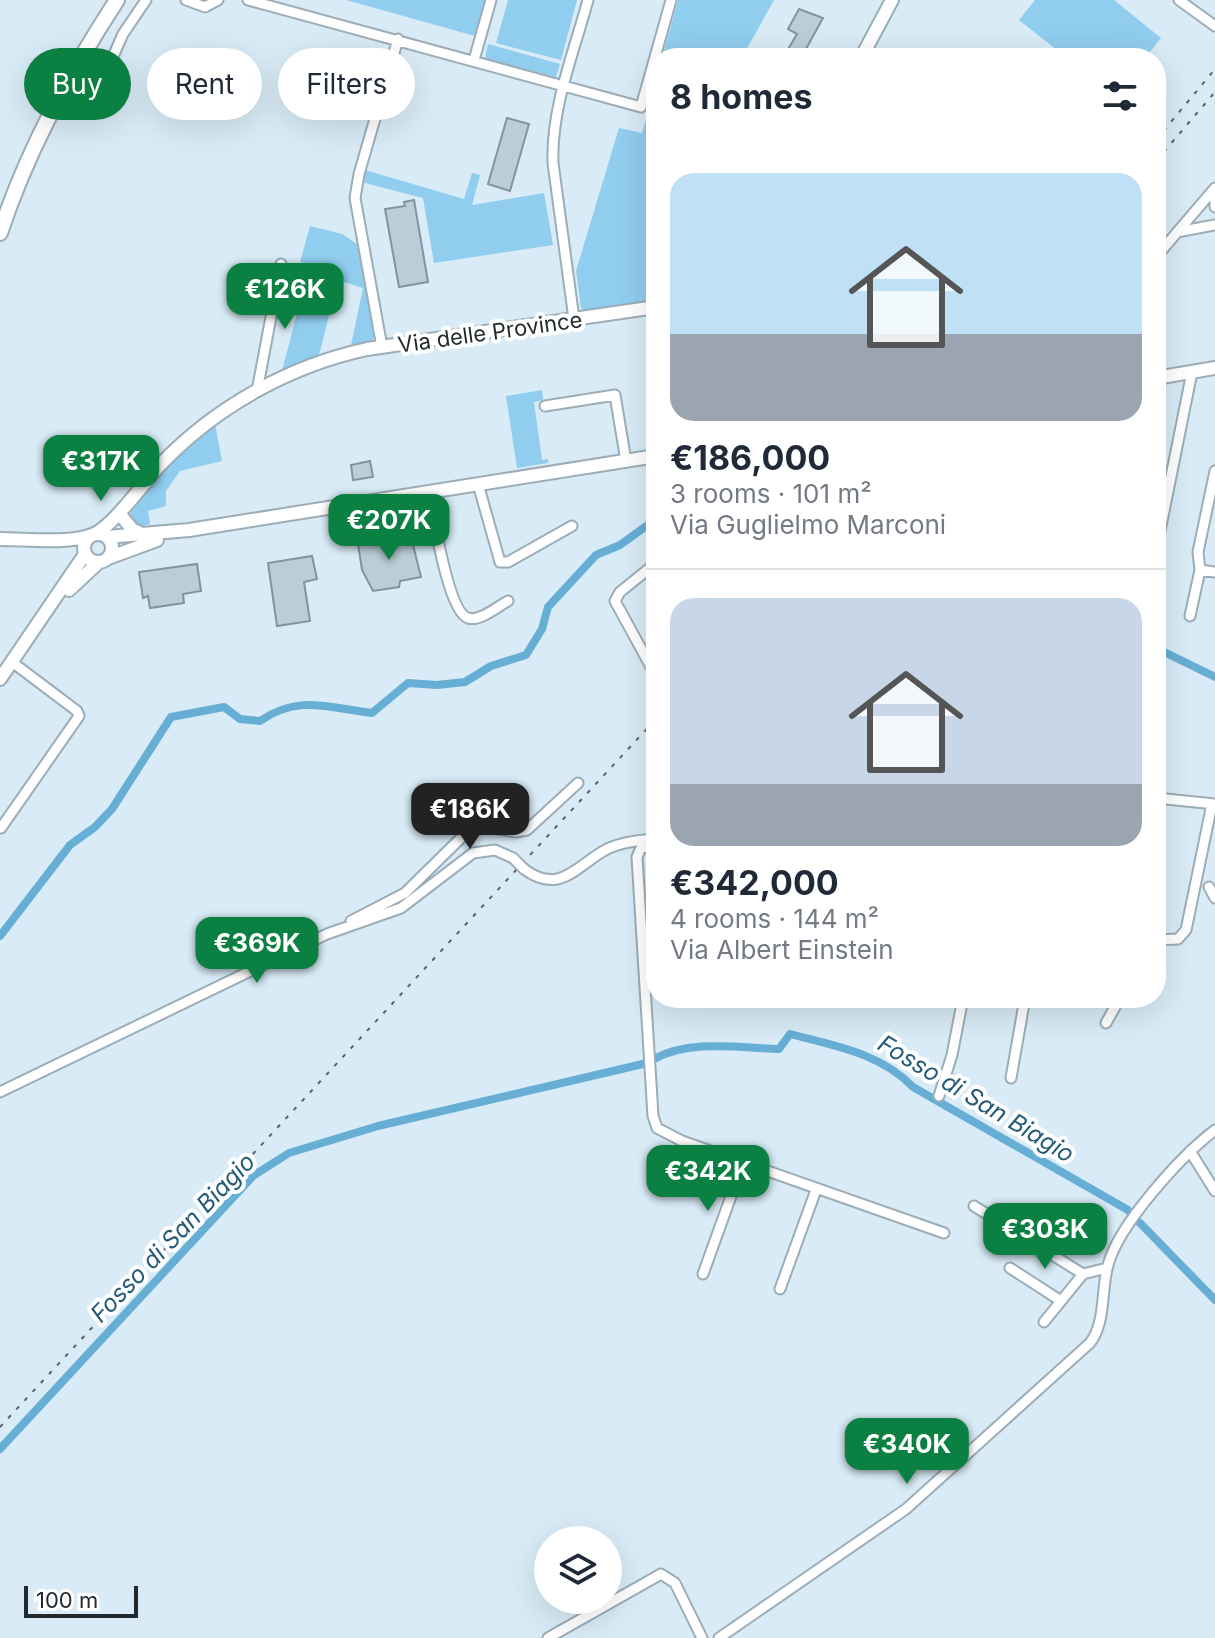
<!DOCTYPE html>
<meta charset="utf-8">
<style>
body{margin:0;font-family:Inter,sans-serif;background:#f6f6f7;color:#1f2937;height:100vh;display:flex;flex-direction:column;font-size:30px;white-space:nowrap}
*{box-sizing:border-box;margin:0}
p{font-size:26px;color:#747a83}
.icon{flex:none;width:44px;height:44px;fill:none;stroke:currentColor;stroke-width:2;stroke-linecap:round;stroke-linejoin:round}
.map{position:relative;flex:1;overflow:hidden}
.side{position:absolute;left:646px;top:48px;width:520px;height:960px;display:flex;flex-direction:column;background:#fff;border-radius:32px;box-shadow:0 8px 32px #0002}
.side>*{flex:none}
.guide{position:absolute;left:24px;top:48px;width:502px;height:72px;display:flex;gap:16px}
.fabs{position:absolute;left:534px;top:1526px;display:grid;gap:16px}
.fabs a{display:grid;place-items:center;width:88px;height:88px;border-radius:50%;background:#fff;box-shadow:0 8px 32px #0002;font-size:40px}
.scale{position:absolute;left:24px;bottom:20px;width:114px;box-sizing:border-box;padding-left:8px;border:4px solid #232a2e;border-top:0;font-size:22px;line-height:28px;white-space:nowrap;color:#232a2e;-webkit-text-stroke:6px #fff;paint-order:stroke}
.price{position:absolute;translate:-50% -68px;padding:0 18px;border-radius:16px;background:#0b8043;color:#fff;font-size:26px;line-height:52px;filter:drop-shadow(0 2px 4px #0008)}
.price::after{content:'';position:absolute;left:50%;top:48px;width:24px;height:18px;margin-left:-12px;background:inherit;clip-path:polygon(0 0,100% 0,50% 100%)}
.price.current{background:#222;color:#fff}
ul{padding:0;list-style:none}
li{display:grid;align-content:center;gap:16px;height:424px;padding:0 24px}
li+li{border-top:2px solid #e0e1e3}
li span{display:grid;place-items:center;height:248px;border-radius:24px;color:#555}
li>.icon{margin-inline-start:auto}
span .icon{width:144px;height:144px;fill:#fffc;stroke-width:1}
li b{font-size:34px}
h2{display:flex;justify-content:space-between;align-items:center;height:96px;padding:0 24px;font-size:34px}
.chip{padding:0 28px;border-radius:36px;background:#fff;box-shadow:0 8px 32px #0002;font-size:28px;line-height:72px}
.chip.current{background:#0b8043;color:#fff}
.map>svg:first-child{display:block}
.green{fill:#90cdee}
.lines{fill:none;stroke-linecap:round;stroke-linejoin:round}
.canal{stroke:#67aed5;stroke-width:8}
.building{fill:#bbced8;stroke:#83949e;stroke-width:2}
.street-casing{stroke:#9cadb8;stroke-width:13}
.secondary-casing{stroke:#9cadb8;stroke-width:16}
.primary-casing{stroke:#9cadb8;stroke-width:18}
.street{stroke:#fff;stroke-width:9}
.secondary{stroke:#fff;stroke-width:12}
.primary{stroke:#fff;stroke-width:14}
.rail{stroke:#586369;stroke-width:2;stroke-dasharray:4 8;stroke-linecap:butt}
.street-bridge-casing{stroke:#9cadb8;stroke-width:13;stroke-linecap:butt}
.street-bridge{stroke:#fff;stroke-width:9}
.labels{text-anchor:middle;stroke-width:8;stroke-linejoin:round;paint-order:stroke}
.street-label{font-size:22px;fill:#232a2e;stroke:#fff}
.water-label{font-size:24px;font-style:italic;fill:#245b77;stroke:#fff}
</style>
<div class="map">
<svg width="1215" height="1638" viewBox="0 0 1215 1638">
<rect width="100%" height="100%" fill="#d8ebf6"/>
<path class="green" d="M346,0H485L475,36Z
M508,0H577L561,60L496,43Z
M678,0H774L744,54L749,58H662Z
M1035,0H1114L1161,38L1145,58H1067L1019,20Z
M488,44L560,64L556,77L485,58Z
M648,113L656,114V303L585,311L581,308L576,271L619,128L642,133Z
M365,170L464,199L472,173L480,175L472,205L544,193L553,245L434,263L423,198L361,182Z
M310,226L342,234L357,244L375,336L371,343L350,350L363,288L338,280L318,359L281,374L310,265L300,262Z
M542,390L543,400L534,402L542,460L548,459V463L517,468L506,396Z
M215,424L222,461L180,471L166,491V506L148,511L150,524L135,528L131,523V512L177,455Z"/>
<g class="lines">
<path class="canal" d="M1156,648L1215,677
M0,936L70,845L95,827L112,809L171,717L224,707L240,719L260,721C299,694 328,708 372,713L408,683L437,685L465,682L491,666L526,655L542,629L548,607L596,555L620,545L656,519
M654,1059C690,1039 740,1048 779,1049L790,1034C835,1046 880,1053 913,1087L1128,1210L1134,1217
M1140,1223L1215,1300
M0,1449L253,1176L289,1153L378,1126L647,1063"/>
</g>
<path class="building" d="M799,9L823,18L801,58L787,51L797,34L788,29Z
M507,118L529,124L510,191L488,184Z
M414,200L428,282L399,287L385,209L405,206L404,202Z
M370,461L373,477L353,480L351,465Z
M410,533L421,577L400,581L399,587L373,591L362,570L358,544Z
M312,556L317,579L304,582L310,621L277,626L268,563Z
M197,564L201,591L183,594L184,603L150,608L148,596L143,598L139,572Z"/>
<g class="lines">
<g class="street-casing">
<path id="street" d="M186,0L205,7L218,0
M248,0L641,107L671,0
M1179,0L1215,26
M474,60L491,0
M111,61L123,34L146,0
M1215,193V207
M1177,232L1215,225
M1156,257L1215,188
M574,319L553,163C551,108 574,52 588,0
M382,347L355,198L359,174L398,39
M257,391L281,264
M545,406L615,395L626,461
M478,484L500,562H508L572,526
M429,492C433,513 448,612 468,618C480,622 498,606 508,601
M1156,551L1192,372
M656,563L620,592L615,601L656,676
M1200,570L1215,572
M1190,616L1200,570L1198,552L1215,471
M1156,798L1215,804
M1,828L79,716L77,711L12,662
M656,846L641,848L637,857L653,1116L657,1128L682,1141L944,1233
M524,869C560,896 577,865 607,849C622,842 639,840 656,839
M1209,887L1215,898
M351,921L405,893L466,833L485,827L516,832L527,830L578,783
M1156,940L1178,939L1186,930L1212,804
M1106,1023L1120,998
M1011,1078L1025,998
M0,1092L327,934L401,908L473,853L495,850L513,858
M939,1096L952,1055L963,998
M1190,1151L1215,1191
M974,1206L1083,1274L1107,1268
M1010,1268L1061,1301
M703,1274L743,1163
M780,1289L816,1190
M1044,1322L1083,1274
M548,1638L661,1574L675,1583L702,1638
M719,1638L906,1509L1090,1343C1106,1323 1101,1289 1108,1265C1119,1224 1181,1156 1215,1130"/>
</g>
<g class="secondary-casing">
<path id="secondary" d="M861,58L892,0
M1156,378L1215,368
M123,518L132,529L142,534
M84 548a14 14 0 1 1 28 0a14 14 0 1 1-28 0Z
M107,537L189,530L656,456
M0,539C26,539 68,544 92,535C112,528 145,481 160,465C215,407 289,366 367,349L656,307
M108,558L157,540
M69,590L99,562
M0,679L85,554"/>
</g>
<g class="primary-casing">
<path id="primary" d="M0,233C27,151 70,72 117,0"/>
</g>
<use href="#street" class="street"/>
<use href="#secondary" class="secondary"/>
<use href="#primary" class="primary"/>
<path class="rail" d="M1156,140L1215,69
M1156,161L1215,92
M0,1427L656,719"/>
<g class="street-bridge-casing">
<path id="street-bridge" d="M513,858L524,869"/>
</g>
<use href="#street-bridge" class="street-bridge"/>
</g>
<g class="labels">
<g class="street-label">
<text transform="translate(490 332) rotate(-8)" y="8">Via delle Province</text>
</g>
<g class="water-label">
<text transform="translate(976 1099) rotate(31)" y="8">Fosso di San Biagio</text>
<text transform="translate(173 1238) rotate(-46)" y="8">Fosso di San Biagio</text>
</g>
</g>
</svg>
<div class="fabs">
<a><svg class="icon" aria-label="layers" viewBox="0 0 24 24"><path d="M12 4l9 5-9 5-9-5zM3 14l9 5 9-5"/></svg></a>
</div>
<div class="scale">100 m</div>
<b class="price" style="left:285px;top:331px">€126K</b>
<b class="price" style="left:101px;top:503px">€317K</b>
<b class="price" style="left:389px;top:562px">€207K</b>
<b class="price current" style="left:470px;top:851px">€186K</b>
<b class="price" style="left:257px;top:985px">€369K</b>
<b class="price" style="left:708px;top:1213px">€342K</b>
<b class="price" style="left:1045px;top:1271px">€303K</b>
<b class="price" style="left:907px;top:1486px">€340K</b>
<div class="guide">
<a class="chip current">Buy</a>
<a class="chip">Rent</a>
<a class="chip">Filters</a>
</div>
<section class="side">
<h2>8 homes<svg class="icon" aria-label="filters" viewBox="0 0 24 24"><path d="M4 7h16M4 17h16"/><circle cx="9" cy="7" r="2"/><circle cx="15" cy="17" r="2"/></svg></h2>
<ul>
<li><span style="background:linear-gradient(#bfe0f5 65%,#9aa5b1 0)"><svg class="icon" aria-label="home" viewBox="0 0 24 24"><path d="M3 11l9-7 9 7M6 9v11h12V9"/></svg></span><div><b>€186,000</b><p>3 rooms · 101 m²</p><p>Via Guglielmo Marconi</p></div></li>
<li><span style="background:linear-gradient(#c9d6e8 75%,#9aa5b1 0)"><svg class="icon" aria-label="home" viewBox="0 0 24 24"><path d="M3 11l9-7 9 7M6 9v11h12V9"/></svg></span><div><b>€342,000</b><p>4 rooms · 144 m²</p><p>Via Albert Einstein</p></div></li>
</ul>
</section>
</div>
